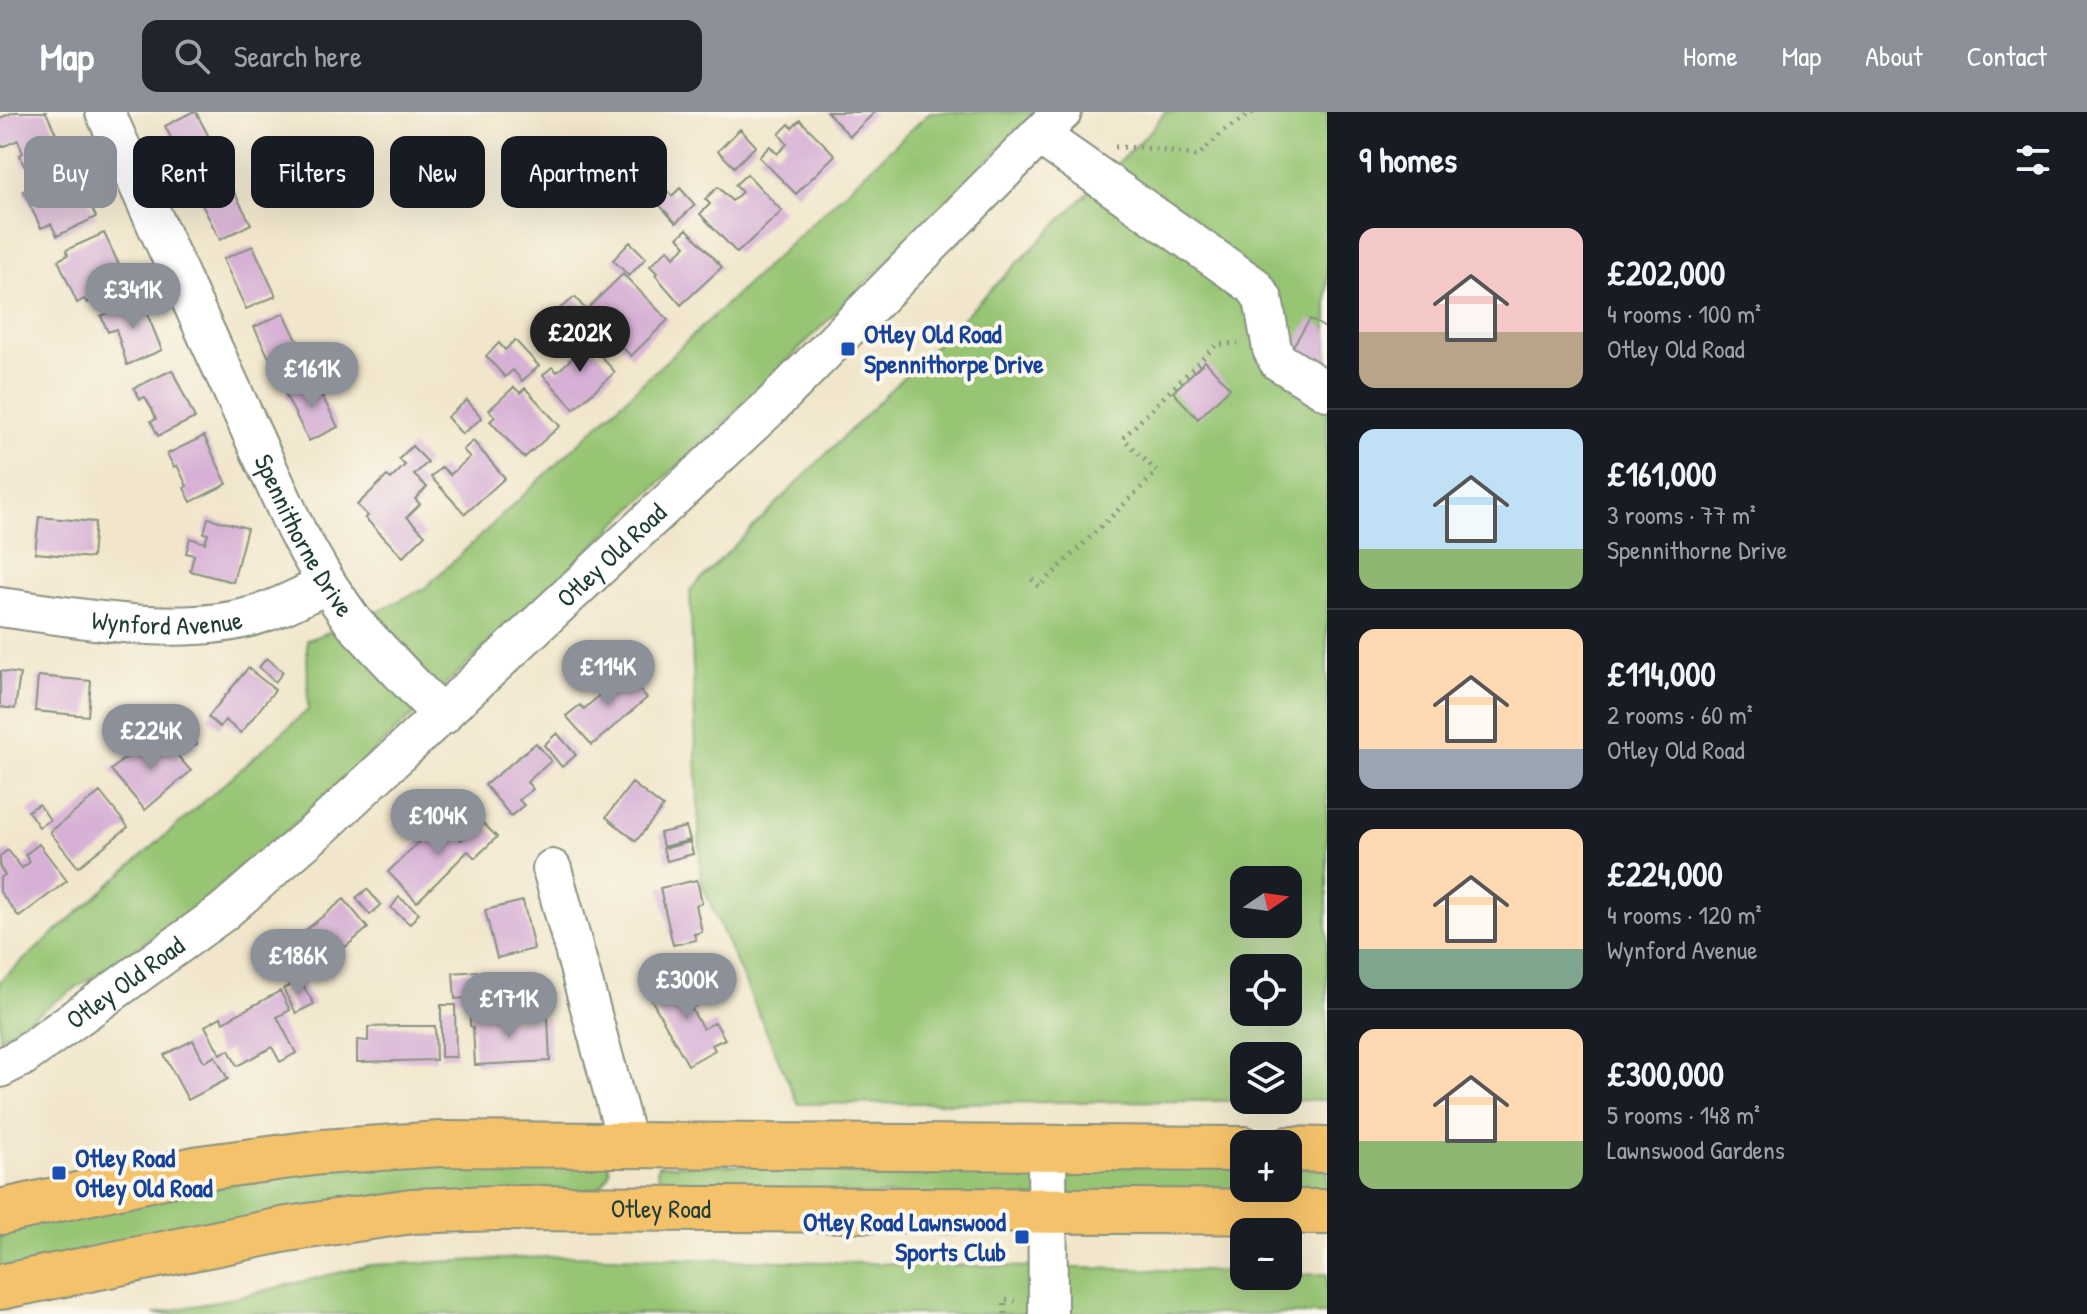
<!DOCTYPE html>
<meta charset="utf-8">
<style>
body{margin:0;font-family:"Patrick Hand",sans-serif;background:#20242c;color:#f1f3f6;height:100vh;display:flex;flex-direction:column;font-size:30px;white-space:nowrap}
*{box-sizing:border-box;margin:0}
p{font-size:26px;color:#9ea1a6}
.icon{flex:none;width:44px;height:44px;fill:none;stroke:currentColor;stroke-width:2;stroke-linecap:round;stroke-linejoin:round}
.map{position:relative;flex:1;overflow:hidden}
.drawer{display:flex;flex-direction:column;background:#171b24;width:760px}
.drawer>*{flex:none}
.hud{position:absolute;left:24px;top:24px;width:760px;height:72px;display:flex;gap:16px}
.needle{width:52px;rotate:77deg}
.tools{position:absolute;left:1230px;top:754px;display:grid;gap:16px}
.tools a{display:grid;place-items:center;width:72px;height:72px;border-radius:16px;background:#171b24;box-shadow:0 8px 32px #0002;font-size:40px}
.price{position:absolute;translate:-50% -68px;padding:0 18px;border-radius:28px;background:#8c9099;color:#fff;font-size:26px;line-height:52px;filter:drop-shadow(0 2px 4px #0008)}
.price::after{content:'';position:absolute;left:50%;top:48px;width:24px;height:18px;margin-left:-12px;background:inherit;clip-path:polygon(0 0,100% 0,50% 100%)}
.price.current{background:#222;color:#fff}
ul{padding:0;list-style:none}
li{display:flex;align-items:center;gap:24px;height:200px;padding:0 32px}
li+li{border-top:2px solid #363941}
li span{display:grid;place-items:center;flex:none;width:224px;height:160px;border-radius:16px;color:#555}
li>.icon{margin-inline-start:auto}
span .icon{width:96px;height:96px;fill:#fffc;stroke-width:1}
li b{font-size:34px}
h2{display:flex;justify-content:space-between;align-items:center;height:96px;padding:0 32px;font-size:34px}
.chip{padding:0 28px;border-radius:16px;background:#171b24;box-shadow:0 8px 32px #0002;font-size:28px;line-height:72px}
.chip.current{background:#8c9099;color:#fff}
header{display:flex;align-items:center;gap:48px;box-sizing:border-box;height:112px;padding:0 40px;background:#8c9099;color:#fff}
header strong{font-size:38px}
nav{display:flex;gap:44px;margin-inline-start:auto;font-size:28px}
.search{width:560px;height:72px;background:#20242c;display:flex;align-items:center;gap:20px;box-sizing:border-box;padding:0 28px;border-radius:16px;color:#9ea1a6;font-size:30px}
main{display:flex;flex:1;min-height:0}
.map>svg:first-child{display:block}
.green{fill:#97c573;stroke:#5b8154;stroke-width:2;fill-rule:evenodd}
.building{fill:#d7b1d5}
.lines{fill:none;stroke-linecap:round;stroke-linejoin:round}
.minor-casing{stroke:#889280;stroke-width:42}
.highway-casing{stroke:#889280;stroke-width:48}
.path{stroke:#889280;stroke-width:5;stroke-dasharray:2 6;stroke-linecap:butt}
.minor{stroke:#fff;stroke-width:38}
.highway{stroke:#f4c26a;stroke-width:44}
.transit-dot{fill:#1a4fb4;stroke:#fbf7ec;stroke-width:3}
.labels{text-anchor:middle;stroke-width:8;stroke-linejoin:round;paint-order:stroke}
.transit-label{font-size:26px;font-weight:bold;fill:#164399;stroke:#fbf7ec;text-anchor:start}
.street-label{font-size:26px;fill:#1f3d34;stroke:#fbf7ec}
</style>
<header>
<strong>Map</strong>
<div class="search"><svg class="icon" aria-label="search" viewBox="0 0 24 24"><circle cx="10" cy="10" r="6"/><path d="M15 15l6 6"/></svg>Search here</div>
<nav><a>Home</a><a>Map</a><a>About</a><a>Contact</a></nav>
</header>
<main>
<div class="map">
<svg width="1327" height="1202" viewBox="0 0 1327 1202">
<rect width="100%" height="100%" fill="#fbf7ec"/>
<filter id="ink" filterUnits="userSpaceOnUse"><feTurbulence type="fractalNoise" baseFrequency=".0125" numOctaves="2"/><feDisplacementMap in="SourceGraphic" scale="16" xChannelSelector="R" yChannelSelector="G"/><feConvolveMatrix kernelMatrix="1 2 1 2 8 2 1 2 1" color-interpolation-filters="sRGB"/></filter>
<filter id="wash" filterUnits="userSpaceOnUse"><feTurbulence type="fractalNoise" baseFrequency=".006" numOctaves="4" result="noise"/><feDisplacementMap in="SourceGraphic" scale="32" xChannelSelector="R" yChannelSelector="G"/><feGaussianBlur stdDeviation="1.8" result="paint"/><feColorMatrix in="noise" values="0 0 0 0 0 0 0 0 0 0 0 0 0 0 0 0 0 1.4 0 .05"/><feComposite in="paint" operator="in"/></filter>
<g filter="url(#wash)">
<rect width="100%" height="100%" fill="#f1e6cb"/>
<path class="green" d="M930,0H1036L748,288L396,619L215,784L0,926V869L308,598L307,528L354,511L425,476Z
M1165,0H1327V988L798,992L701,770L690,478L1151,18ZM1244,768H1288V812H1244ZM1244,856H1288V900H1244ZM1244,944H1288V988H1244Z
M348,1050H608C612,1061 607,1067 599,1076L0,1160V1116Z
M658,1053L1244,1054V1076H1288V1055H1327V1090L674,1080L663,1071L657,1061Z
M568,1144L1244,1160V1164L1327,1162V1202H154L247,1183L370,1153Z"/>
<g id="blocks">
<path class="building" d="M14,0H46L63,37L24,54L20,43L23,41L18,28L2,35L0,30V6Z
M192,0H196L220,46L189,62L165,14Z
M827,0H875L850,24Z
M800,8L835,43L796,82L759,45L770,34L777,42L787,32L779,22L789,12L792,16Z
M740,17L756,34L734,55L718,39Z
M73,55L96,105L57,124L51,112L41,116L23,79Z
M747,62L782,99L737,141L700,102L710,92L705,87L718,75L732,89L742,80L735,73Z
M225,63L251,112L220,128L195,79Z
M680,76L695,93L676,111L654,87L665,77L672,84Z
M687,117L722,155L681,193L655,163L657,161L650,154L668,137L674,145L686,134L678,125Z
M104,121L128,172L87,191L84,187L77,191L58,148L68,143L66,138Z
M630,130L646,146L629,164L613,148Z
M253,134L276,184L246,197L223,147Z
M623,162L668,208L631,244L591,203L582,212L579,209L569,218L554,201L575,185L586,198Z
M141,187L162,238L127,253L116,217L108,220L101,204Z
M284,201L307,249L278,264L254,215Z
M1310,207L1327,217V270L1286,245Z
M582,223L615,260L574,297L543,263L552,255L557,260L578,241L571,233Z
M515,228L539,254L522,269L513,258L505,265L486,244L499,231L505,238Z
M1205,249L1230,276L1198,307L1173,280Z
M172,258L195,306L158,324L151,309L156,307L152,297L145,285L140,287L134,276Z
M314,268L338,315L309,329L285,282Z
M514,275L520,281L525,276L560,314L524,346L490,309L495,305L489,298Z
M467,288L482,306L462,322L447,305Z
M204,324L227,372L191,390L184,376L187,374L177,353L174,355L167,342Z
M473,329L505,366L465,402L431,365L442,355L450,363L470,345L463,338Z
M412,334L428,350L414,363L427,375L415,387L420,392L407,405L425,423L403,445L365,406L368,404L357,393L387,364L391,367L405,353L399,347Z
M39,405L95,410L92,446L35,441Z
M208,406L247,416L233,470L190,459L194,443L186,441L190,426L205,431L208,422L204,421Z
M267,546L283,560L275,570L259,555Z
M248,556L275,578L241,621L225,608L220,615L208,605Z
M622,557L647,586L592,633L566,604L580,593L584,597L609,575L606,571Z
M0,559L20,562L15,597L0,595Z
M38,564L91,569L88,604L35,599Z
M175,601L197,632L182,642L160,612Z
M557,621L576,643L562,655L544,633Z
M161,625L191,659L145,698L111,658L147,627L152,633Z
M536,631L551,649L527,670L533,677L519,688L524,693L511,704L485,673Z
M632,671L663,695L636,729L606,705Z
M100,680L128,715L78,755L50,720Z
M39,692L50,708L39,715L28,699Z
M441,708L461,728L481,709L497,725L475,746L468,739L417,790L388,760Z
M686,715L690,728L663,735L660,721Z
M690,730L693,742L667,749L663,737Z
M39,732L67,769L19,805L0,780V766L5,763L0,756V744L8,738L22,756L30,750L25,743Z
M697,768L702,791L696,793L702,820L694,822L696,828L673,833L660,776Z
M367,777L381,793L370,803L356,786Z
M399,785L419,801L410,812L391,796Z
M344,787L368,816L314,861L290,831Z
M523,789L534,837L497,846L485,798Z
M477,859L479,885L455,887L453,861Z
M300,868L314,892L296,901L283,877Z
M695,868L706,887L691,896L703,917L715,910L725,927L712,933L715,938L688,953L651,887L679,872L681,875Z
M280,879L290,898L277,905L296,941L280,950L272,935L237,954L229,938L220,942L205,914L221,905L223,910Z
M441,893H455L456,945H441Z
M482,898V904L504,903V908L548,906L550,949L475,953L473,915L470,914V899Z
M401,914H435L436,948L357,950V928L368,929V915Z
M193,928L204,950L215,944L228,967L188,988L164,943Z"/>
</g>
</g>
<g filter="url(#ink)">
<use href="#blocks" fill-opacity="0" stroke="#889280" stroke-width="2"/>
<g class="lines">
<g class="minor-casing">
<g id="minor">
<path id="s1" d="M105,0L296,418L327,472L354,511L442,604"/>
<path d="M1039,23L1254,174L1263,187L1272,237L1278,249L1327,279"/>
<path id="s2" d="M0,495C76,505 179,526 253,504C279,497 302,484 327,472"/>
<path d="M552,757L628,1034"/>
<path id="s3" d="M0,956L22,945L222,801L321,715L768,297L1062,0"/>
<path d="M1047,1034L1048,1202"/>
</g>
</g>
<g class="highway-casing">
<g id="highway">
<path d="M1288,1037L1327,1038"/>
<path d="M0,1100L200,1056L322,1040L440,1032L1244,1037"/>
<path id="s4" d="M0,1175L287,1117L412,1099L498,1096L1327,1100"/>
</g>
</g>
<path class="path" d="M1115,35L1145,36L1198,44L1226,17L1253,0
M1032,467L1039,475L1157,360L1123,326L1216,233L1238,231
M1005,1202L1004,1188L1015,1189"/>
<use href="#minor" class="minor"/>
<use href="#highway" class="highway"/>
</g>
</g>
<g class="transit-dot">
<rect x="840" y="229" width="16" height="16" rx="4"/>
<rect x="51" y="1053" width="16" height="16" rx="4"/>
<rect x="1014" y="1117" width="16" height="16" rx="4"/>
</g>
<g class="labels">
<g class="transit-label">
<text x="864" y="231">Otley Old Road<tspan x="864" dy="30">Spennithorpe Drive</tspan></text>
<text x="75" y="1055">Otley Road<tspan x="75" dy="30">Otley Old Road</tspan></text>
<text x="1006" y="1119" text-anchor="end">Otley Road Lawnswood<tspan x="1006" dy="30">Sports Club</tspan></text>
</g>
<g class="street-label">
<text dy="9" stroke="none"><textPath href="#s1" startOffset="468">Spennithorne Drive</textPath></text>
<text dy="9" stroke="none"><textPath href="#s3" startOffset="800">Otley Old Road</textPath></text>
<text dy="9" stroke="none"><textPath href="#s2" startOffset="168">Wynford Avenue</textPath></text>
<text dy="9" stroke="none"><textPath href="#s3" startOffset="152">Otley Old Road</textPath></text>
<text dy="9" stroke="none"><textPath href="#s4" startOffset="668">Otley Road</textPath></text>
</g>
</g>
</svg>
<div class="tools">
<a><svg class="needle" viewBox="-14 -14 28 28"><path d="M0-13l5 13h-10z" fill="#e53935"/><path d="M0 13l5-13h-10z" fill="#9ea1a6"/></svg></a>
<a><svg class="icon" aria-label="locate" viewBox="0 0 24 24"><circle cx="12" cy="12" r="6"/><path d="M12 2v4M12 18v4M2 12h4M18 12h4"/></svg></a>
<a><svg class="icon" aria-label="layers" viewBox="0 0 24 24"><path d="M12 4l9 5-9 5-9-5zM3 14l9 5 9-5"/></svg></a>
<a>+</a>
<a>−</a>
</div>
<b class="price" style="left:133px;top:219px">£341K</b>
<b class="price current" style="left:580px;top:262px">£202K</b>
<b class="price" style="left:312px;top:298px">£161K</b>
<b class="price" style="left:608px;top:596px">£114K</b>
<b class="price" style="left:151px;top:660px">£224K</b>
<b class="price" style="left:438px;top:745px">£104K</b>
<b class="price" style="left:298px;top:885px">£186K</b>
<b class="price" style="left:687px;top:909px">£300K</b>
<b class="price" style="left:509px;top:928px">£171K</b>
<div class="hud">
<a class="chip current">Buy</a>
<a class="chip">Rent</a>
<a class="chip">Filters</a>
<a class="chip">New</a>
<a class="chip">Apartment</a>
</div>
</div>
<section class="drawer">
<h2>9 homes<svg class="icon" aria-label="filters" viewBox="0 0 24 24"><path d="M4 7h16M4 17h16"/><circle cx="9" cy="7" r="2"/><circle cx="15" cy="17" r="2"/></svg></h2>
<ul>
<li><span style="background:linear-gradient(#f6c9c9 65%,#b9a48a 0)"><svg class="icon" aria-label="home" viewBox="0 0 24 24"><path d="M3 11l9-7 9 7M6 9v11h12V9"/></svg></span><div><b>£202,000</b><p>4 rooms · 100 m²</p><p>Otley Old Road</p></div></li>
<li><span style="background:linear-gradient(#bfe0f5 75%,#8fb573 0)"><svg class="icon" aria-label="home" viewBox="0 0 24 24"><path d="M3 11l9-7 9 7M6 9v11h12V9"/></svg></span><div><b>£161,000</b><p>3 rooms · 77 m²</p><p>Spennithorne Drive</p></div></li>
<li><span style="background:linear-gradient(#ffd9b3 75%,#9aa5b1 0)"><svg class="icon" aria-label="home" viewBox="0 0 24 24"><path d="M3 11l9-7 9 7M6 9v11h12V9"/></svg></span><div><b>£114,000</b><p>2 rooms · 60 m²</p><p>Otley Old Road</p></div></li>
<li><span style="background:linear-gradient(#ffd9b3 75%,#7fa58c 0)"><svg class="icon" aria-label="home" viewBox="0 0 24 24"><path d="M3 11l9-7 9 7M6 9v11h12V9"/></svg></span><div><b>£224,000</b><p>4 rooms · 120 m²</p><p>Wynford Avenue</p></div></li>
<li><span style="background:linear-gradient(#ffd9b3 70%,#8fb573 0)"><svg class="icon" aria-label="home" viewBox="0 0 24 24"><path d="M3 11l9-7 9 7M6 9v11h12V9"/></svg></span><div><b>£300,000</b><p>5 rooms · 148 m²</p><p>Lawnswood Gardens</p></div></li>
</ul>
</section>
</main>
